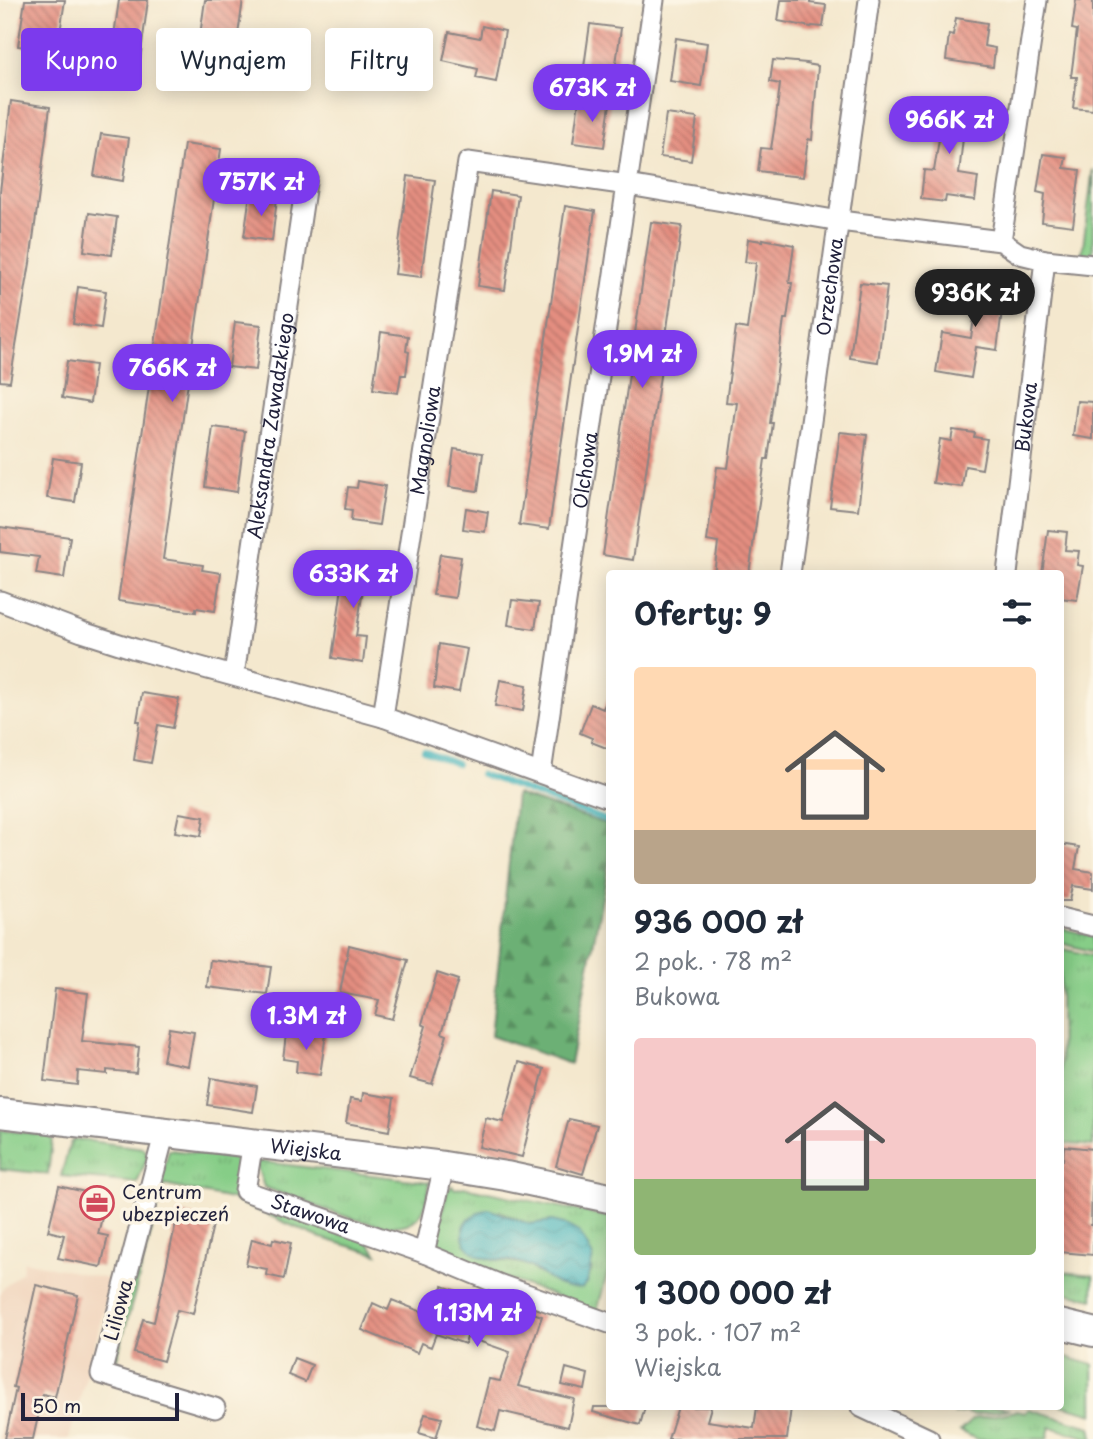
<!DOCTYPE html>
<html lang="pl">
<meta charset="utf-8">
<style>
body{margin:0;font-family:"Playpen Sans",sans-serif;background:#f2f2f3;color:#1f2937;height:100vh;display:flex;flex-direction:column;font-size:26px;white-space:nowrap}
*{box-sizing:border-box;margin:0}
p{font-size:23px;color:#747a83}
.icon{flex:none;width:38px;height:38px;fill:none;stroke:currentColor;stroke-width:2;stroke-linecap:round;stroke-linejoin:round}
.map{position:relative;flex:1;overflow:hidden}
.panel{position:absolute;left:606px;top:570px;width:458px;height:840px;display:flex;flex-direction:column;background:#fff;border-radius:7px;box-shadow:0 4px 18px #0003}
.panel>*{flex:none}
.hud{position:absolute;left:21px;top:28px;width:480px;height:63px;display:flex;gap:14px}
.scale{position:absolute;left:21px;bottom:18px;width:158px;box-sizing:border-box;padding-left:7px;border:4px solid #22223b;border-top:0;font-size:19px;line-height:24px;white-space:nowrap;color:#22223b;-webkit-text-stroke:5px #fcf5e5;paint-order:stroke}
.price{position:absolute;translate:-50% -60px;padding:0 16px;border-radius:24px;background:#7c3aed;color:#fff;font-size:23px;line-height:46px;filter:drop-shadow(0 2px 4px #0008)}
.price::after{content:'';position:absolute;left:50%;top:42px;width:21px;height:16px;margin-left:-10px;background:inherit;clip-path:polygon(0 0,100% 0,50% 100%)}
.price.on{background:#222;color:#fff}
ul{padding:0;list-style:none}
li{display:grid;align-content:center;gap:14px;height:371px;padding:0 28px}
li span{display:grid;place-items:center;height:217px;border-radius:7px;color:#555}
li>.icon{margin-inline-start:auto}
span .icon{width:126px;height:126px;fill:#fffc;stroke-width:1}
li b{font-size:30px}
h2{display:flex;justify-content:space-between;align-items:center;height:84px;padding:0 28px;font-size:30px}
.pill{padding:0 24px;border-radius:7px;background:#fff;box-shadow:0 4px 18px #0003;font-size:24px;line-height:63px}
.pill.on{background:#7c3aed;color:#fff}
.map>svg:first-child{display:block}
.built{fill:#f1d5bd}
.grass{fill:url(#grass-tufts);stroke:#547861;stroke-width:2;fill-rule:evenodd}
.forest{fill:url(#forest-firs);stroke:#476958;stroke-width:2}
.water{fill:url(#water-waves);stroke:#336b7b;stroke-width:2}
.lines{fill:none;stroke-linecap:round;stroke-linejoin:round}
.stream{stroke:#44b4bb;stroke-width:6}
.building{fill:url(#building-back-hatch)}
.street-casing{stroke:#8b8584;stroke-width:23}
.secondary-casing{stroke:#8b8584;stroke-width:32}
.street{stroke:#fff;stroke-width:19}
.secondary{stroke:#fff;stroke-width:28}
.labels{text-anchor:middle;stroke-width:7;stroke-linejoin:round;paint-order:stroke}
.street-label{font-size:19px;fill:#22223b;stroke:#fcf5e5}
.poi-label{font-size:19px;fill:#22223b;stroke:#fcf5e5;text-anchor:start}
</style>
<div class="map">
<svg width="1093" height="1439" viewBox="0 0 1093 1439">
<defs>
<pattern id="grass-tufts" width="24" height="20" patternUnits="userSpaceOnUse" patternTransform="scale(1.75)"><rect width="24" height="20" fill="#86cd87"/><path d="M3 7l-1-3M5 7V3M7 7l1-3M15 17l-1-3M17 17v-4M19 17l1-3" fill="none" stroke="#73b075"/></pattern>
<pattern id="forest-firs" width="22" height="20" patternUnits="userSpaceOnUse" patternTransform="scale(1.75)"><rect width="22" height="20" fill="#6cb074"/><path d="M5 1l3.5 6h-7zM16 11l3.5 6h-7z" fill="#588f60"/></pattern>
<pattern id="water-waves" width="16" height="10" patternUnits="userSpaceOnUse" patternTransform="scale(1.75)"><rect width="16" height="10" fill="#44b4bb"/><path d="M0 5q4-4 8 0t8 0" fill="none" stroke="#389299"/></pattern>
<pattern id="building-back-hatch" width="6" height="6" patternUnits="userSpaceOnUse" patternTransform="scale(1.75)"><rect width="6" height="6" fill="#e48e80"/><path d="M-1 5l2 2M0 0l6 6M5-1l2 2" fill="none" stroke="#b8746a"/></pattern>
</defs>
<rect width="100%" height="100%" fill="#fcf5e5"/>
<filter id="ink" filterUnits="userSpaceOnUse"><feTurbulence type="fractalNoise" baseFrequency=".0143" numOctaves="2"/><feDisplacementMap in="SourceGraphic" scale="14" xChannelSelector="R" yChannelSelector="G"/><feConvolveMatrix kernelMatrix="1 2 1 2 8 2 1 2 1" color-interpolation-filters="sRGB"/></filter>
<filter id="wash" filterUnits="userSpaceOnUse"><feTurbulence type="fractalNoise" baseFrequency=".00686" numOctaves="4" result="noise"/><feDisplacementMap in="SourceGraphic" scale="28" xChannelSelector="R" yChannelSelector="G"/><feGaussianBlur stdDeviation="1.57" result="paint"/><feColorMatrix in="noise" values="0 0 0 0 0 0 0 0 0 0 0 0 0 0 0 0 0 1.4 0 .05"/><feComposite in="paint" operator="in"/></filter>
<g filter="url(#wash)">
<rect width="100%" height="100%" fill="#f4e8ce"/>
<path class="built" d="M24,1261L112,1280L69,1439H0V1291L22,1272Z"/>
<path class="grass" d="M1093,169V255L1082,254Z
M1060,928L1093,936V952L1061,943Z
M1060,948L1093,956V1146L1061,1143Z
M0,1130L48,1135L52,1140L48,1174L0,1169Z
M74,1139L144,1148L148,1156L137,1183L61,1176L70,1143Z
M169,1150L242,1158L236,1192L368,1242L377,1254L318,1237L231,1199L164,1185L116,1362L114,1351Z
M255,1161L430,1182C428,1193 427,1209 418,1217C412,1223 402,1226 393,1226C352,1223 304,1201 264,1187Z
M452,1186L455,1189L464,1187L609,1217V1267L597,1311L447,1257L436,1241L447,1192ZM500,1211L529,1224L552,1221L592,1268L587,1283L582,1288L536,1272L530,1266L520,1263L488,1259Z
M1061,1272L1093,1275V1299L1061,1292Z
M1060,1355L1093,1365V1414L1061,1405Z
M958,1407H1003L1008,1409L973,1415L966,1412L955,1414Z
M1029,1409L1091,1427L1093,1439L1050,1427L1047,1439H977L960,1431L973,1419L1017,1411L1025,1413Z"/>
<path class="forest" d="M516,794L609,825V863L570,1064L491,1036Z"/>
<path class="water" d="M489,1209L529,1224L552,1221L564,1224L580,1233L593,1257L587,1283L582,1288C556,1290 549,1277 529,1266C509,1254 479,1268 465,1243C461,1234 463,1225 470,1218C476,1213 481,1211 489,1209Z"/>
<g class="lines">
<path class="stream" d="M424,751L457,764
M481,774L609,821"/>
</g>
<g id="blocks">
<path class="building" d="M25,0H65L57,52L18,46Z
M119,0H148L139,68L110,64Z
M205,0H243L232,76L195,71Z
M781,0H810V3L826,5L823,27L812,26L811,27L778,21Z
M1076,0H1093V110L1073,108L1077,77H1071L1077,30L1072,29Z
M956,18L987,23L984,46L995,48L993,67L946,60L949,34L953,35Z
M590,24L621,28L615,71L584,67Z
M482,26L505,31L496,82L476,78L478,69L443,61L449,32L480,38Z
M676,38L707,43L701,86L670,81Z
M773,60L807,63L806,64L818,66L812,140L808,139L803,177L772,174L773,173L758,171L761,148L771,149L776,117L780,84L770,82Z
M954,95L959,101L967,102L959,174L978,177L975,200L946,196L945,202L921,199L924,170L934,171L939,139L934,138L940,99L948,100Z
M579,100L610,104L604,147L573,143Z
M11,101L50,107L30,263L10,382L0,381V191Z
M666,114L697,118L691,161L660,157Z
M101,134L129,138L123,181L94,176Z
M184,144L221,149L163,559L203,565L202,570L221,573L215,611L196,608V612L118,601Z
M1043,154L1066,157L1064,168L1080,170L1073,226L1042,222L1045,194L1037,192Z
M408,176L435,180L421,277L395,274Z
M491,191L518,195L505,290L478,286Z
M250,194L277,198L272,241L244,237Z
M565,206L595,211L549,529L519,525Z
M89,213L117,217L112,255L84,251Z
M651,222L682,226L633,560L603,555Z
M748,239L763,241V239L794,245L789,283H792L787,319H784L770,423H773L768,459H765L749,574H714L718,543L707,541L717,467L728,468L737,403L726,402L736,327L747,329L756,263L745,262Z
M974,274L1006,278L997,350L976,347L971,378L936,372L942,333L971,338L977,299L971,298Z
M860,283L887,286L878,362L850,358Z
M78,287L106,291L101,328L73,324Z
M235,322L261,325L256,370L229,367Z
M381,332L408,336L406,351L409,352L406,375H401L398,393L373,389Z
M67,361L95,365L90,403L62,398Z
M1077,401L1093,402V439L1073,436Z
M213,427L245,431L237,492L205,487Z
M953,430L975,433L974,437L987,439L982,469L965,466L962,487L933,483L940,439L951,441Z
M840,432L867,435L858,510L830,507Z
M454,449L483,453L478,491L449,487Z
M53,458L81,462L75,502L47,498Z
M358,481L385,486L379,525L351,521L352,510L345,509L348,487L357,488Z
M466,508L488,512L485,532L463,529Z
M0,527L70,537L64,578L36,574L39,557L0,552Z
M1048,530L1067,532L1065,550L1079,551L1077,565L1083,566L1077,600L1060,598V574H1042Z
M440,554L461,557L455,598L433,595Z
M346,558L377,562L373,591L363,589L356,636L366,637L363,663L332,658Z
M512,600L539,603L535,629L508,625Z
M439,644L467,649L459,692L434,688Z
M500,680L527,685L523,711L495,706Z
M142,693L179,699L173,728L158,725L151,763L134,760L140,721H137Z
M608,697L609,698V749L591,742L592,738L580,733L591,704L603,709Z
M179,813L204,817L201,836L175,832Z
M1060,844L1079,847L1075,869L1093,872V889L1073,886L1070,901H1060Z
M349,945L408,960L392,1019L375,1015L379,1000L340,993Z
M210,960L271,967L267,994L207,987Z
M437,973L458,980L442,1033L447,1035L432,1084L410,1078L426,1026L422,1024Z
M55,989L88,993L82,1041L139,1047L136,1073L107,1070V1074L78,1071L77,1085L44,1081Z
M169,1028L194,1032L188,1066L163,1061Z
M309,1031L326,1033L320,1075L296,1072L297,1061L283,1059L286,1035L308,1037Z
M519,1062L544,1069L522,1157L479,1147L486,1118L503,1122Z
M211,1078L257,1086L253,1112L207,1105Z
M363,1093L394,1098L389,1131L346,1123L350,1099L362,1101Z
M569,1119L597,1125L583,1174L556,1166Z
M1064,1146L1093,1149L1091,1225H1093V1255L1060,1252V1160H1063Z
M59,1186L107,1197L98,1234L108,1236L101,1267L58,1258L64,1235L48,1231Z
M178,1213L214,1220L193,1314L177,1310L163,1361L134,1353L143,1319L154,1322Z
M252,1239L272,1244L273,1239L291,1243L284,1279L266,1275L267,1269L246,1265Z
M36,1285L78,1295L55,1397L43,1394L33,1439H5L16,1388L13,1387Z
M443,1286L518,1313L519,1308L542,1316L518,1386L574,1399L568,1427L500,1411L495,1431L477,1426L489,1379L500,1381L510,1352L467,1337L465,1344L436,1334L431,1347L421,1343L417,1353L362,1330L373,1303L388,1310L392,1300L432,1316Z
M294,1358L312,1365L305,1382L288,1375Z
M566,1368L588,1374L585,1390L562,1385Z
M594,1407H645L640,1425L593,1412Z
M678,1407H711L707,1421L754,1428L757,1407H791L787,1439H668Z
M425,1414L442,1418L436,1438L419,1433Z"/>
</g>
</g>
<g filter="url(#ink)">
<use href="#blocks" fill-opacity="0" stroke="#8b8584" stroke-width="2"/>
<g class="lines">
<g class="street-casing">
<g id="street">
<path d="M1001,241L1037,0"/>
<path id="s1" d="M790,574L869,0"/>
<path id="s2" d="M1007,574L1045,260"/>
<path d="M0,601L82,632L135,649L383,717L609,798"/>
<path id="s3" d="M234,675L307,176"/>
<path id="s4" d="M383,717L468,162L628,185L840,221L1001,241L1020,254L1045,260L1093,265"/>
<path id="s5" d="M541,773L654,0"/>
<path d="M1060,918L1093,926"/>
<path d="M165,1131L101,1374L215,1408"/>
<path id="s6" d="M253,1142L245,1191L424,1253"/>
<path d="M444,1166L424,1253L501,1285L609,1323"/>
<path d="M861,1407L929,1439"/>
</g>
</g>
<g class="secondary-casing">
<g id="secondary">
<path id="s7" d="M0,1113L444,1166L506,1176L609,1198"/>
<path d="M1060,1324L1093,1332"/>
</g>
</g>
<use href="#street" class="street"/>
<use href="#secondary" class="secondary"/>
</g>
</g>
<defs>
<g id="office-ring" transform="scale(1.75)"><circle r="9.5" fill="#fcf5e5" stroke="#d1495b" stroke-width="1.5"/><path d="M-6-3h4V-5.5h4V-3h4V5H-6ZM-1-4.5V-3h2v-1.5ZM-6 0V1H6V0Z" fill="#d1495b"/></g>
</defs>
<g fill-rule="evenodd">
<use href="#office-ring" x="97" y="1203"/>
</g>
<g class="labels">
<g class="street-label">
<text dy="7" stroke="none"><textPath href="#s1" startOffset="290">Orzechowa</textPath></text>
<text dy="7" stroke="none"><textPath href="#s2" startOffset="158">Bukowa</textPath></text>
<text dy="7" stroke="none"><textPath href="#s3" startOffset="252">Aleksandra Zawadzkiego</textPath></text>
<text dy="7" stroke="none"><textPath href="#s4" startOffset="280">Magnoliowa</textPath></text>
<text dy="7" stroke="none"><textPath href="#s5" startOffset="306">Olchowa</textPath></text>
<text dy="7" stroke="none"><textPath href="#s7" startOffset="308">Wiejska</textPath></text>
<text dy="7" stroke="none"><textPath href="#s6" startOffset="119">Stawowa</textPath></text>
<text transform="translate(118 1310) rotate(-75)" y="7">Liliowa</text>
</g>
<g class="poi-label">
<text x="122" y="1199">Centrum<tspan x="122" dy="22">ubezpieczeń</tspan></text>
</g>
</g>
</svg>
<div class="scale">50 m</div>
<b class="price" style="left:592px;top:124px">673K zł</b>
<b class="price" style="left:949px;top:156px">966K zł</b>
<b class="price" style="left:261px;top:218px">757K zł</b>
<b class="price on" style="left:975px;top:329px">936K zł</b>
<b class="price" style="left:642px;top:390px">1.9M zł</b>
<b class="price" style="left:172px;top:404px">766K zł</b>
<b class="price" style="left:353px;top:610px">633K zł</b>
<b class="price" style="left:306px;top:1052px">1.3M zł</b>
<b class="price" style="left:477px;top:1349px">1.13M zł</b>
<div class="hud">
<a class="pill on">Kupno</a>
<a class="pill">Wynajem</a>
<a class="pill">Filtry</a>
</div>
<section class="panel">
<h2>Oferty: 9<svg class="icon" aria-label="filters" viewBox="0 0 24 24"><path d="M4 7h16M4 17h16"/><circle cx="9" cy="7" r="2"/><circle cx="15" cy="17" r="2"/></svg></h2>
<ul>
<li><span style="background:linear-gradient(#ffd9b3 75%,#b9a48a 0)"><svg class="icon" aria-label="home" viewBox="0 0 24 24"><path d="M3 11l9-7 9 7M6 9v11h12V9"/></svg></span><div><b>936 000 zł</b><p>2 pok. · 78 m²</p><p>Bukowa</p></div></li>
<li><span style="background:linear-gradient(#f6c9c9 65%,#8fb573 0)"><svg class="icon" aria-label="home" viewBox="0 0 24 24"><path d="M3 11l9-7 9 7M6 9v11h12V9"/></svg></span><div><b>1 300 000 zł</b><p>3 pok. · 107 m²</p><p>Wiejska</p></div></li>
</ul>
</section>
</div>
